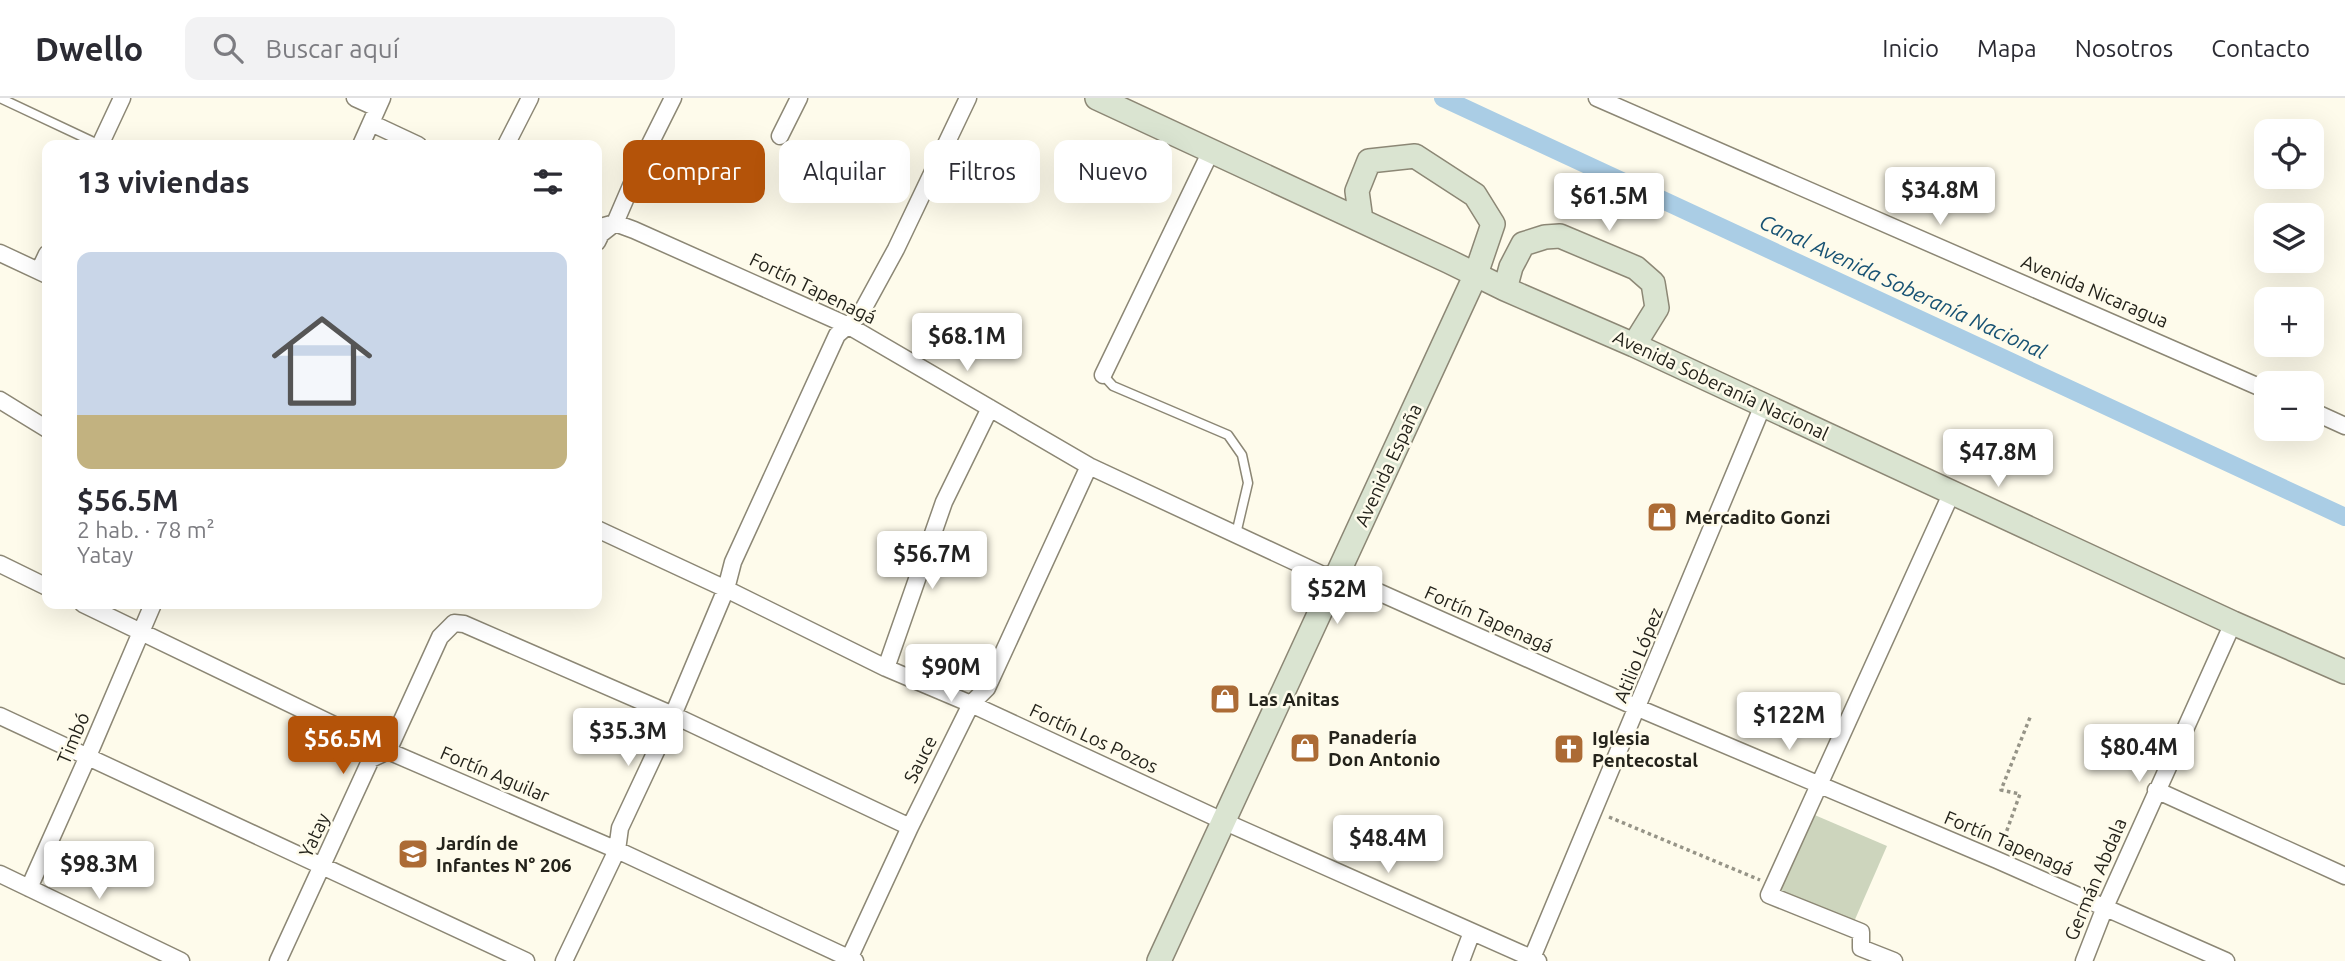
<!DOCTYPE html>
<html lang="es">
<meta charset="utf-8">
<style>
body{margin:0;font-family:Ubuntu,sans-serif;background:#f2f2f3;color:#2b2b33;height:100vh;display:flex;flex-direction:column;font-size:26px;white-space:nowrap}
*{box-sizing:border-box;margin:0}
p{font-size:23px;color:#7c7c81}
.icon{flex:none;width:38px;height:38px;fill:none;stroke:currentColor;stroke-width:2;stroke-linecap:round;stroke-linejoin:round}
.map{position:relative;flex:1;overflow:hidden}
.drawer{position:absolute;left:42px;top:42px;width:560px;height:469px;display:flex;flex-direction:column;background:#fff;border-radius:14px;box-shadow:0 7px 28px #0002}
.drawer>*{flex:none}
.hud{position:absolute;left:623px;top:42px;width:665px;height:63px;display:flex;gap:14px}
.controls{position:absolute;left:2254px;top:21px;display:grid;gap:14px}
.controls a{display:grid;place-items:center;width:70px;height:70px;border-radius:14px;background:#fff;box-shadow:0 7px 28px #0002;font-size:35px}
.price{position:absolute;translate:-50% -60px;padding:0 16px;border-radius:7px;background:#fff;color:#222;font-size:23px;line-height:46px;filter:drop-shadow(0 2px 4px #0008)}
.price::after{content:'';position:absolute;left:50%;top:42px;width:21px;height:16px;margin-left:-10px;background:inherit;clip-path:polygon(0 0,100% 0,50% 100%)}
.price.active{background:#b45309;color:#fff}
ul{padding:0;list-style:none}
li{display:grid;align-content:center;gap:14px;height:371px;padding:0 35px}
li span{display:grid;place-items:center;height:217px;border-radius:14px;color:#555}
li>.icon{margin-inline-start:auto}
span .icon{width:126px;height:126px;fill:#fffc;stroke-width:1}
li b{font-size:30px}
h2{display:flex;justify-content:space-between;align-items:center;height:84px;padding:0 35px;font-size:30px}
.tag{padding:0 24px;border-radius:14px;background:#fff;box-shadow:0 7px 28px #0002;font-size:24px;line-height:63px}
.tag.active{background:#b45309;color:#fff}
header{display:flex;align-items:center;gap:42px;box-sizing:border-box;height:98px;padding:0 35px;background:#fff;border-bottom:2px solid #e1e1e2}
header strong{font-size:33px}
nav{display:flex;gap:38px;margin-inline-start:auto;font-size:24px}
.search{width:490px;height:63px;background:#f2f2f3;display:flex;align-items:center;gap:18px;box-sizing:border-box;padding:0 24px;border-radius:14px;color:#7c7c81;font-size:26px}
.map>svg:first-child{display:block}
.green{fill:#cdd5bd}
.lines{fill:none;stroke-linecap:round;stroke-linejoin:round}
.canal{stroke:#aacde5;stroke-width:18}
.lane-casing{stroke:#8c8775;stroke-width:11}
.street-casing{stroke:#8c8775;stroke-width:19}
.secondary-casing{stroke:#8c8775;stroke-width:26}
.path{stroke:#969487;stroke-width:3.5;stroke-dasharray:3.5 3.5;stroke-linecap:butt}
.lane{stroke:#fff;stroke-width:8}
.street{stroke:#fff;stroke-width:16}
.secondary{stroke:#dae4d1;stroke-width:23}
.labels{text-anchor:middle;stroke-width:5;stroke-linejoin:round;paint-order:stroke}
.street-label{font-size:19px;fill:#24231b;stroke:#fefbeb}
.poi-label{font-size:19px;font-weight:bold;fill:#24231b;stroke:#fefbeb;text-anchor:start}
.water-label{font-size:21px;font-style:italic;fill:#175273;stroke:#fefbeb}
</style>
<header>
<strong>Dwello</strong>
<div class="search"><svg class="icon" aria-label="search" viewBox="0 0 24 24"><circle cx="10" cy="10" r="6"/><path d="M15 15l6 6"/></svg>Buscar aquí</div>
<nav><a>Inicio</a><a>Mapa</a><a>Nosotros</a><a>Contacto</a></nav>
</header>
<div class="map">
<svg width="2345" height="863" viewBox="0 0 2345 863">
<rect width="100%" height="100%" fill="#fefbeb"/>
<path class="green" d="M1810,715L1887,748L1853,826L1776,793Z"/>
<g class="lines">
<path class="canal" d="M1443,0L2345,419"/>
<g class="lane-casing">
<path id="lane" d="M0,0L100,47
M1103,277L1113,288L1228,337L1242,357L1248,385L1236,436"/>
</g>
<g class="street-casing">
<path id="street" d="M355,0L377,10
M1597,0L2266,292
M371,25L418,47
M780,38L799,0
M100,47L122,0
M361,47L382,0
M506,47L530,0
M597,130L615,125L634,132L849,228L1089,368L1323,477L1338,476L1638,610L1997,762L2226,863
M597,144L601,136L615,125L643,60L673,0
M0,155L47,177
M39,173L47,156
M1103,277L1211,53
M0,302L47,331
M2312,313L2345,328
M597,431L726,491L886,570L971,606L1223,723L1538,863
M0,466L47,489
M83,506L388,653L617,752L855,863
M886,570L944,404L990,310
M0,618L526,863
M2156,692L2345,778
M0,776L181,863
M29,790L88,658L153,506
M1532,860L1763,307
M278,863L371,661L388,653L440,539L454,525L464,526L673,617L910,729
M564,863L617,752L620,730L673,617L726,491L733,464L837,237L860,217L896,151L968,0
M848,863L910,729L971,606L987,590L1089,368
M1461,863L1472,834
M1894,863L1861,850V834L1769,797L1952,394
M2084,863L2105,809L2233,525"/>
</g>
<g class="secondary-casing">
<path id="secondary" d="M1097,0L1448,163L1505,191L1634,247L2233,525L2345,574
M1505,191L1511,169L1523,146L1545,139L1560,138L1636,170L1653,185L1657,210L1634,247
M1159,863L1476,176L1493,126L1475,97L1415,58L1369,63L1357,93L1361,122"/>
</g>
<path class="path" d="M1609,719L1760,782
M2002,746L2020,696L2001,692L2031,617"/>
<use href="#lane" class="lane"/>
<use href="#street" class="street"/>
<use href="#secondary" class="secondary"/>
</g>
<defs>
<g id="shop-square" transform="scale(1.575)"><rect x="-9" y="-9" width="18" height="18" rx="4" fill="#ac6b35" stroke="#fefbeb"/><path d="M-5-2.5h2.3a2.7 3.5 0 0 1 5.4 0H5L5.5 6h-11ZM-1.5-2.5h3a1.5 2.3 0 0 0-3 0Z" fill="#fff"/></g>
<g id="church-square" transform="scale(1.575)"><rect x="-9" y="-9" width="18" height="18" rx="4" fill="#ac6b35" stroke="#fefbeb"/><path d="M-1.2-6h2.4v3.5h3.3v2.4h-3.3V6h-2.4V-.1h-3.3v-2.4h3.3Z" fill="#fff"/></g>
<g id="school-square" transform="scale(1.575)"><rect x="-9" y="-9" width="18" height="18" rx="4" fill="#ac6b35" stroke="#fefbeb"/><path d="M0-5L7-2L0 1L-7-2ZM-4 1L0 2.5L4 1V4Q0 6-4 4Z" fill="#fff"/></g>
</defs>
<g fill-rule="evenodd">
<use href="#shop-square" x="1662" y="419"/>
<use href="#shop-square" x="1225" y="601"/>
<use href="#shop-square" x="1305" y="650"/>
<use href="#church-square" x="1569" y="651"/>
<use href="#school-square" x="413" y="756"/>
</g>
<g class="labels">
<g class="street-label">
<text transform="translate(813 190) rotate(26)" y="7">Fortín Tapenagá</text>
<text transform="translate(2095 193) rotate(23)" y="7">Avenida Nicaragua</text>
<text transform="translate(1721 287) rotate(25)" y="7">Avenida Soberanía Nacional</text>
<text transform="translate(1388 367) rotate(-65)" y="7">Avenida España</text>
<text transform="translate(1489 521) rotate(24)" y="7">Fortín Tapenagá</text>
<text transform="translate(1638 557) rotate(-68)" y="7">Atilio López</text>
<text transform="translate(73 640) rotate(-67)" y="7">Timbó</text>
<text transform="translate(1094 640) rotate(25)" y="7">Fortín Los Pozos</text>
<text transform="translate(920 661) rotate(-63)" y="7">Sauce</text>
<text transform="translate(495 676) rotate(23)" y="7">Fortín Aguilar</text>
<text transform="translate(314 737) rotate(-65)" y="7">Yatay</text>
<text transform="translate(2009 745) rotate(23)" y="7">Fortín Tapenagá</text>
<text transform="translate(2095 781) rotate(-67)" y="7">Germán Abdala</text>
</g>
<g class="poi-label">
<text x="1685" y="426">Mercadito Gonzi</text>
<text x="1248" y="608">Las Anitas</text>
<text x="1328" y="646">Panadería<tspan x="1328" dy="22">Don Antonio</tspan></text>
<text x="1592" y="647">Iglesia<tspan x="1592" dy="22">Pentecostal</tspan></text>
<text x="436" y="752">Jardín de<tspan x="436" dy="22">Infantes N° 206</tspan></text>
</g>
<g class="water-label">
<text transform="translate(1903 189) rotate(25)" y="7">Canal Avenida Soberanía Nacional</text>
</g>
</g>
</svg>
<div class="controls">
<a><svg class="icon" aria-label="locate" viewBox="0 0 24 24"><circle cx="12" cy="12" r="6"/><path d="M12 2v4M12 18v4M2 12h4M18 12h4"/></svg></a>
<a><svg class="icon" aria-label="layers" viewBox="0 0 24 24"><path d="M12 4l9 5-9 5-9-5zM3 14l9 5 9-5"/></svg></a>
<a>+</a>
<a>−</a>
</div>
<b class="price" style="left:1940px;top:129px">$34.8M</b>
<b class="price" style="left:1609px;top:135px">$61.5M</b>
<b class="price" style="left:967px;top:275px">$68.1M</b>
<b class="price" style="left:1998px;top:391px">$47.8M</b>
<b class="price" style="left:932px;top:493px">$56.7M</b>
<b class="price" style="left:1337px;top:528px">$52M</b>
<b class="price" style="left:951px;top:606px">$90M</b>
<b class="price" style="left:1789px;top:654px">$122M</b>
<b class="price" style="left:628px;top:670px">$35.3M</b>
<b class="price active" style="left:343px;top:678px">$56.5M</b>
<b class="price" style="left:2139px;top:686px">$80.4M</b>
<b class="price" style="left:1388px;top:777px">$48.4M</b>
<b class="price" style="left:99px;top:803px">$98.3M</b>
<div class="hud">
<a class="tag active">Comprar</a>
<a class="tag">Alquilar</a>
<a class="tag">Filtros</a>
<a class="tag">Nuevo</a>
</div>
<section class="drawer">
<h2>13 viviendas<svg class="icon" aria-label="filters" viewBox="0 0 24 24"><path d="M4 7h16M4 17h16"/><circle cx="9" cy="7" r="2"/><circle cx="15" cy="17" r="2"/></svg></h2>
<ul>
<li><span style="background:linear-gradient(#c9d6e8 75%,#c2b280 0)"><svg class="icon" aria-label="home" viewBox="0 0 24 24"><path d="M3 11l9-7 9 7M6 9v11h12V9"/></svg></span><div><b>$56.5M</b><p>2 hab. · 78 m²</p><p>Yatay</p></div></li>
</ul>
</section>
</div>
